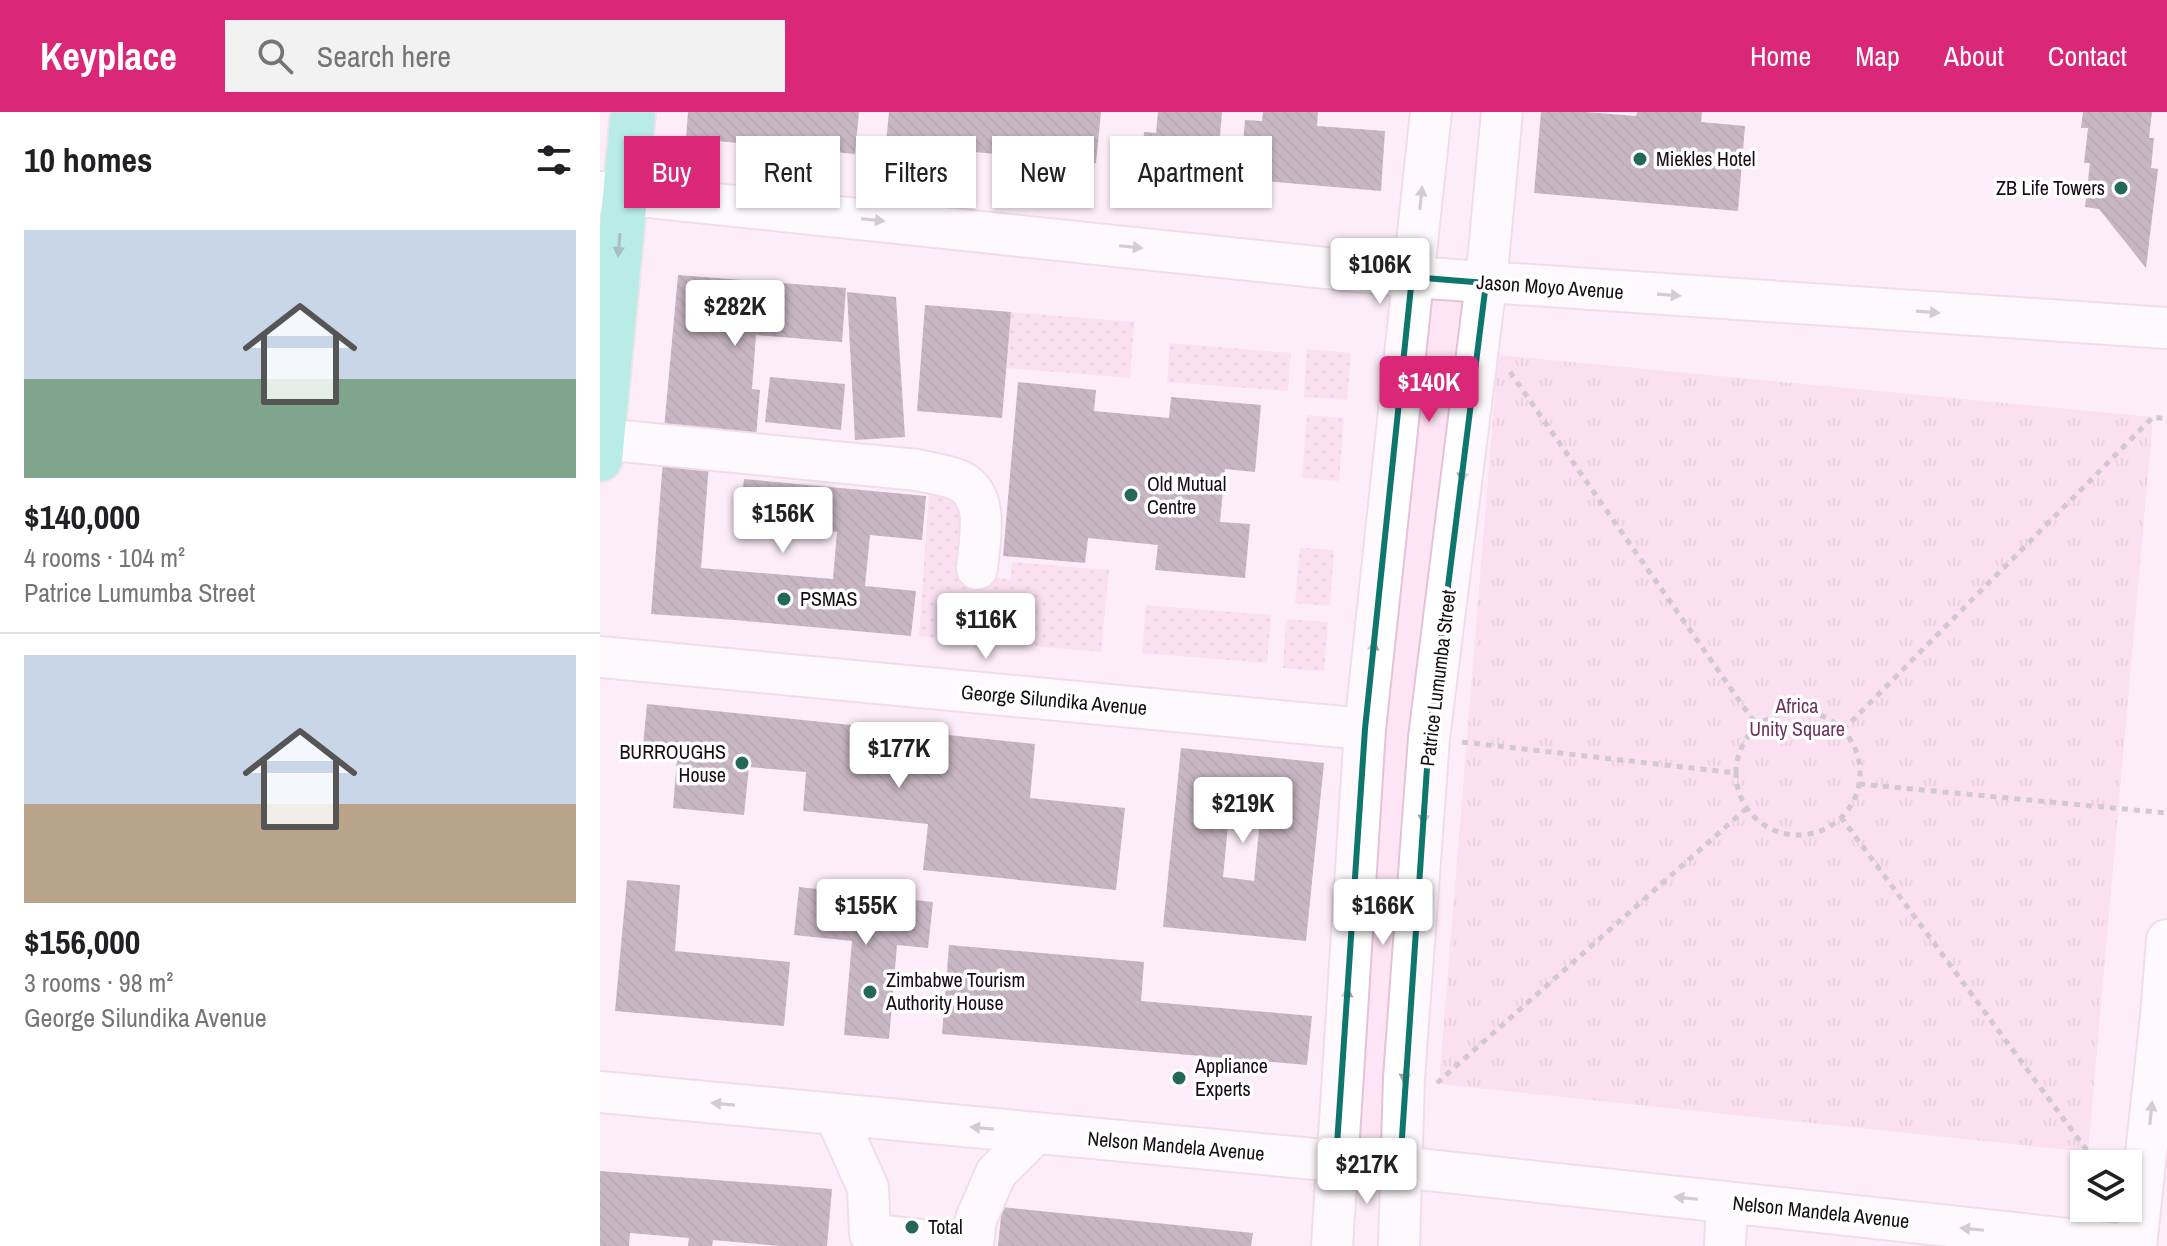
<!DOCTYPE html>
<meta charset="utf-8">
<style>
body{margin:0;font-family:"Archivo Narrow",sans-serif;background:#f2f2f2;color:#202124;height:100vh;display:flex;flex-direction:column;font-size:30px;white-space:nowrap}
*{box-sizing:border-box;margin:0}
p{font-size:26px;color:#757577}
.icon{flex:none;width:44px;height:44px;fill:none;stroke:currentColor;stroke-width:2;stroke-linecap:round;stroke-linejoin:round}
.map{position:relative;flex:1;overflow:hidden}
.drawer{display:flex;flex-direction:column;background:#fff;width:600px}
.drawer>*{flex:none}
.guide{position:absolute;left:24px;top:24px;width:760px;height:72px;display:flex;gap:16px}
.controls{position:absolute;left:1470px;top:1038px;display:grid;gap:16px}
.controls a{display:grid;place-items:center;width:72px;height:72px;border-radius:0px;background:#fff;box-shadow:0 2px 6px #0004;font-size:40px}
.price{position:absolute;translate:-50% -68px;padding:0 18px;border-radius:8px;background:#fff;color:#222;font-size:26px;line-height:52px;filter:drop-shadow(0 2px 4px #0008)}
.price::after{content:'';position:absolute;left:50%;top:48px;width:24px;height:18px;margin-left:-12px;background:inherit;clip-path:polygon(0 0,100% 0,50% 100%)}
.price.on{background:#db2777;color:#fff}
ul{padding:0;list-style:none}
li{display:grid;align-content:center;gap:16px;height:424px;padding:0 24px}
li+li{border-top:2px solid #e0e0e0}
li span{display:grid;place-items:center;height:248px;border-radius:0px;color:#555}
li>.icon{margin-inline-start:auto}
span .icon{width:144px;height:144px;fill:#fffc;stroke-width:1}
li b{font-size:34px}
h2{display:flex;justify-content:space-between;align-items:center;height:96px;padding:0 24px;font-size:34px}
.tag{padding:0 28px;border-radius:0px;background:#fff;box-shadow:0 2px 6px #0004;font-size:28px;line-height:72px}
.tag.on{background:#db2777;color:#fff}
header{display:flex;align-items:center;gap:48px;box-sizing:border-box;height:112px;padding:0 40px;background:#db2777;color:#fff}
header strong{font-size:38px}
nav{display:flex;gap:44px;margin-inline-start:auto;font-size:28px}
.search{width:560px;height:72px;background:#f2f2f2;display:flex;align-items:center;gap:20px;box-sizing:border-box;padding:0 28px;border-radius:0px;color:#757577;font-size:30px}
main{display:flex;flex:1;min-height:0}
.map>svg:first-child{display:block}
.built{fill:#ffe5f5;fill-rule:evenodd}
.grass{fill:url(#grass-dots)}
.park{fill:url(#park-tufts)}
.building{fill:url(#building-back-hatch);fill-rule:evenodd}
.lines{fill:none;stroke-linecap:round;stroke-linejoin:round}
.minor-casing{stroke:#e5c2d8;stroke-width:44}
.major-casing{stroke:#d5d3d5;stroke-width:48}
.path{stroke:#9e959b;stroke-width:5;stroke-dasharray:6 6;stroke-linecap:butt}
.minor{stroke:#fff;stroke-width:40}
.major{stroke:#68e3d0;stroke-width:44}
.oneway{fill:#a39ea1}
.oneway2{fill:#44827b}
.marked{fill:none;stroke:#0f766e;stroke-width:6;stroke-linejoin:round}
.poi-dot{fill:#246859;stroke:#fff;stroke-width:3}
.labels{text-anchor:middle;stroke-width:7;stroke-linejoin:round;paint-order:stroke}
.poi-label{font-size:20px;fill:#180c14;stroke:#fff;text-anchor:start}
.street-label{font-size:20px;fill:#180c14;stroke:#fff}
.park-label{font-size:20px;fill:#6f345e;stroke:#fff}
</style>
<header>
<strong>Keyplace</strong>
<div class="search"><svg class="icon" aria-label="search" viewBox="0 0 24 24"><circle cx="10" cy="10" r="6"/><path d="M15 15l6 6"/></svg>Search here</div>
<nav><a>Home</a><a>Map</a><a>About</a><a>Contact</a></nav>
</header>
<main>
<section class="drawer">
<h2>10 homes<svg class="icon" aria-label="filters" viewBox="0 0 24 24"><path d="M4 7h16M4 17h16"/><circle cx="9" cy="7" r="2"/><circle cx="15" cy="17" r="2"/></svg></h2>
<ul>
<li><span style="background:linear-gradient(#c9d6e8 60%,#7fa58c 0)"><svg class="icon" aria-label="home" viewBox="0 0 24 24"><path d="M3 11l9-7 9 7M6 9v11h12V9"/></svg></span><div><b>$140,000</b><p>4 rooms · 104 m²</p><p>Patrice Lumumba Street</p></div></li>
<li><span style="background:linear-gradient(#c9d6e8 60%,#b9a48a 0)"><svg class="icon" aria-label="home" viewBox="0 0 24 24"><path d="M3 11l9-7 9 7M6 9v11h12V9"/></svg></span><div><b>$156,000</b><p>3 rooms · 98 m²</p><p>George Silundika Avenue</p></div></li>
</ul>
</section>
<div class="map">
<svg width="1567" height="1134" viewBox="0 0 1567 1134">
<defs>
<pattern id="grass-dots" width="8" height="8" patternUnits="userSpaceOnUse" patternTransform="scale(2)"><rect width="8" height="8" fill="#f8c7e6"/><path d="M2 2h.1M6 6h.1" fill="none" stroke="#d4aac4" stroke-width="1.8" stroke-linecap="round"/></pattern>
<pattern id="park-tufts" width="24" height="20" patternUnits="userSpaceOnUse" patternTransform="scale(2)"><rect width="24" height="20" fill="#f8c7e6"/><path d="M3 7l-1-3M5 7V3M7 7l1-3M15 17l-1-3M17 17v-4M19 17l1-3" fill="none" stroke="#d4aac4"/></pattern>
<pattern id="building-back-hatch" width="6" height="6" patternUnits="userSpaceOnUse" patternTransform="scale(2)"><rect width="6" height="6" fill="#8a6b7f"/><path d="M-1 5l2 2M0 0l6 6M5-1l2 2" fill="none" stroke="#705667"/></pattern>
</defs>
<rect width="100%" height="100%" fill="#fbf4f9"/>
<path class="built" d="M0,0H1567V1134H0ZM1484,1052H1528V1096H1484Z"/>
<path class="grass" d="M411,200L534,210L530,266L406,256Z
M570,231L691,241L688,279L567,270Z
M707,237L751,241L747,288L704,285Z
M707,303L744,306L739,369L702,366Z
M331,353L362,360L383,463L411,468L412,450L509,458L501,540L319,524Z
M700,436L734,438L730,494L695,491Z
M546,493L671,503L667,551L542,541Z
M686,507L728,510L724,559L683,556Z"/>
<path class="park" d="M898,243L1553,305L1488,1040L839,972Z"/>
<path class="building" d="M88,0H259L255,42L86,26Z
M289,0H501L496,51L286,32Z
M558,0H622L616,72L522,65L525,33L543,34L544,20L556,21Z
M663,0H718L717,14L785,19L781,79L640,67L645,8L662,9Z
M941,0H986L1036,4L1037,0H1102L1101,10L1145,14L1138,99L934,81Z
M1483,0H1552L1549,26H1554L1551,56L1558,57L1546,156L1499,97L1485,95L1490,51H1484L1488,16H1481Z
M78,163L246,176L242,230L156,223L152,277L160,278L156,325L63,328Z
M247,180L296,185L305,325L255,328Z
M325,193L411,200L402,306L317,299Z
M170,265L245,272L241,318L165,310Z
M418,270L496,278L494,299L569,306L571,285L661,293L655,360L625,357L620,410L650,412L645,466L555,458L558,433L488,426L485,451L403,444Z
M63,348L109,352L101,456L233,467L237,420L139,410L144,367L326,384L322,428L270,423L265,474L316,479L311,524L135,508L51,502Z
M47,592L435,632L430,686L525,696L516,778L323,758L328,712L203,699L206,660L149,655L144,703L73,696L77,647L42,644Z
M581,636L724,651L706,829L563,815ZM630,694L661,697L654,769L623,765Z
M27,768L80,773L75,839L190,850L184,914L15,899Z
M199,775L333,790L328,836L297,833L289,927L244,923L252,829L194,823Z
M349,833L544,850L541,889L712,904L707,953L342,922Z
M0,1059L232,1077L227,1134H180L113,1128L112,1134H88L89,1126L30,1121L29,1134H0Z
M402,1095L653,1121L651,1134H398Z"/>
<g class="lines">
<g class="minor-casing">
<path id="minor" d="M0,80L812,165L1567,216
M2,327L317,358C330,361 348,363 360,369C391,385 379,429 377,457
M0,545L765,617
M0,980L800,1055L1534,1134
M235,1002L268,1076L270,1122L373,1134
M373,1134L376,1107L396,1061L436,1021
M732,1134L765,617L831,0
M799,1134L804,966L829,626L886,171L902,0
M1125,1134L1127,1090
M1536,1134L1561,904L1567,828"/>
</g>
<g class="major-casing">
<path id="major" d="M0,347L33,0"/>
</g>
<path class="path" d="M910,260L1157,614
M1136 661a62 62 0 1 1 124 0a62 62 0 1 1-124 0Z
M1243,618L1553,305L1567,307
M862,630L1136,661
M1259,672L1567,701
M1241,705L1488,1040L1514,1042
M837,971L1147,696"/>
<use href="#minor" class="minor"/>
<use href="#major" class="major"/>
</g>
<defs><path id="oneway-solid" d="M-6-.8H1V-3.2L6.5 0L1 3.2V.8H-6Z" transform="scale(2)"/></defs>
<g class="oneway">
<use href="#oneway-solid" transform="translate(821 86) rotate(-84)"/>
<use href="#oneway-solid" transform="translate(273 108) rotate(6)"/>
<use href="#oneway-solid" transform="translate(531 135) rotate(6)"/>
<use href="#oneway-solid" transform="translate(1069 183) rotate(4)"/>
<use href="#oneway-solid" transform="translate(1328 200) rotate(4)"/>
<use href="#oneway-solid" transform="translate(863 359) rotate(97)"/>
<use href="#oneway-solid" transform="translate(773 540) rotate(-84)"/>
<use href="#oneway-solid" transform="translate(824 701) rotate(94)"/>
<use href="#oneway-solid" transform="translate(747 887) rotate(-86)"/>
<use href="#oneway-solid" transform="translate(805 960) rotate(94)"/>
<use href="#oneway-solid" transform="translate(123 992) rotate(-175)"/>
<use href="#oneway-solid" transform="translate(1551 1001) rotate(-84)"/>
<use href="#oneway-solid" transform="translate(382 1016) rotate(-175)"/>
<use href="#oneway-solid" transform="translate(1086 1086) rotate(-174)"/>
<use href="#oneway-solid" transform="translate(1372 1117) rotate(-174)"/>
</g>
<use class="oneway2" href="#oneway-solid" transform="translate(19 133) rotate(95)"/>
<path d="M0 0H1567V1134H0ZM812,165L886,171L829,626L800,1055L736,1048L765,617Z" fill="#fbf4f9" fill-opacity=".55" fill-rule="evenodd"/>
<path class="marked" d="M812,165L886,171L829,626L800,1055L736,1048L765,617Z"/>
<g class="poi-dot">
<circle cx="1040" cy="47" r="8"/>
<circle cx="1521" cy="76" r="8"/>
<circle cx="531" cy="383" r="8"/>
<circle cx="184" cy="487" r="8"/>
<circle cx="142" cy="651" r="8"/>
<circle cx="270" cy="880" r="8"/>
<circle cx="579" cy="966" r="8"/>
<circle cx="312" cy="1115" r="8"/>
</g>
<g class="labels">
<g class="poi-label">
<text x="1056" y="54">Miekles Hotel</text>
<text x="1505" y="83" text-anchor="end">ZB Life Towers</text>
<text x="547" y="379">Old Mutual<tspan x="547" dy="23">Centre</tspan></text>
<text x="200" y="494">PSMAS</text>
<text x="126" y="647" text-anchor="end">BURROUGHS<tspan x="126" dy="23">House</tspan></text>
<text x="286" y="875">Zimbabwe Tourism<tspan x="286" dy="23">Authority House</tspan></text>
<text x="595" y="961">Appliance<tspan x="595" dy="23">Experts</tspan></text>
<text x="328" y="1122">Total</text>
</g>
<g class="street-label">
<text transform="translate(950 175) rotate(4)" y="7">Jason Moyo Avenue</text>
<text transform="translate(838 566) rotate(-83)" y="7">Patrice Lumumba Street</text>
<text transform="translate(454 588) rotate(5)" y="7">George Silundika Avenue</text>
<text transform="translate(576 1034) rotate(5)" y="7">Nelson Mandela Avenue</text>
<text transform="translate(1221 1100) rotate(6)" y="7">Nelson Mandela Avenue</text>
</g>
<g class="park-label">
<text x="1197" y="601">Africa<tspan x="1197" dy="23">Unity Square</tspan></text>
</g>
</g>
</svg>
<div class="controls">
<a><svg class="icon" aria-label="layers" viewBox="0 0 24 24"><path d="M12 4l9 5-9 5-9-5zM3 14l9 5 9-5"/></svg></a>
</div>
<b class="price" style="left:780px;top:194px">$106K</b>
<b class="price" style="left:135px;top:236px">$282K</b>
<b class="price on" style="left:829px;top:312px">$140K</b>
<b class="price" style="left:183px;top:443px">$156K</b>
<b class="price" style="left:386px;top:549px">$116K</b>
<b class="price" style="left:299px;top:678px">$177K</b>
<b class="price" style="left:643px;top:733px">$219K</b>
<b class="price" style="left:266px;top:835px">$155K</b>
<b class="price" style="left:783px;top:835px">$166K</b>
<b class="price" style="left:767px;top:1094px">$217K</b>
<div class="guide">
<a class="tag on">Buy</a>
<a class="tag">Rent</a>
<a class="tag">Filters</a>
<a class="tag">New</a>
<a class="tag">Apartment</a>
</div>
</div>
</main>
